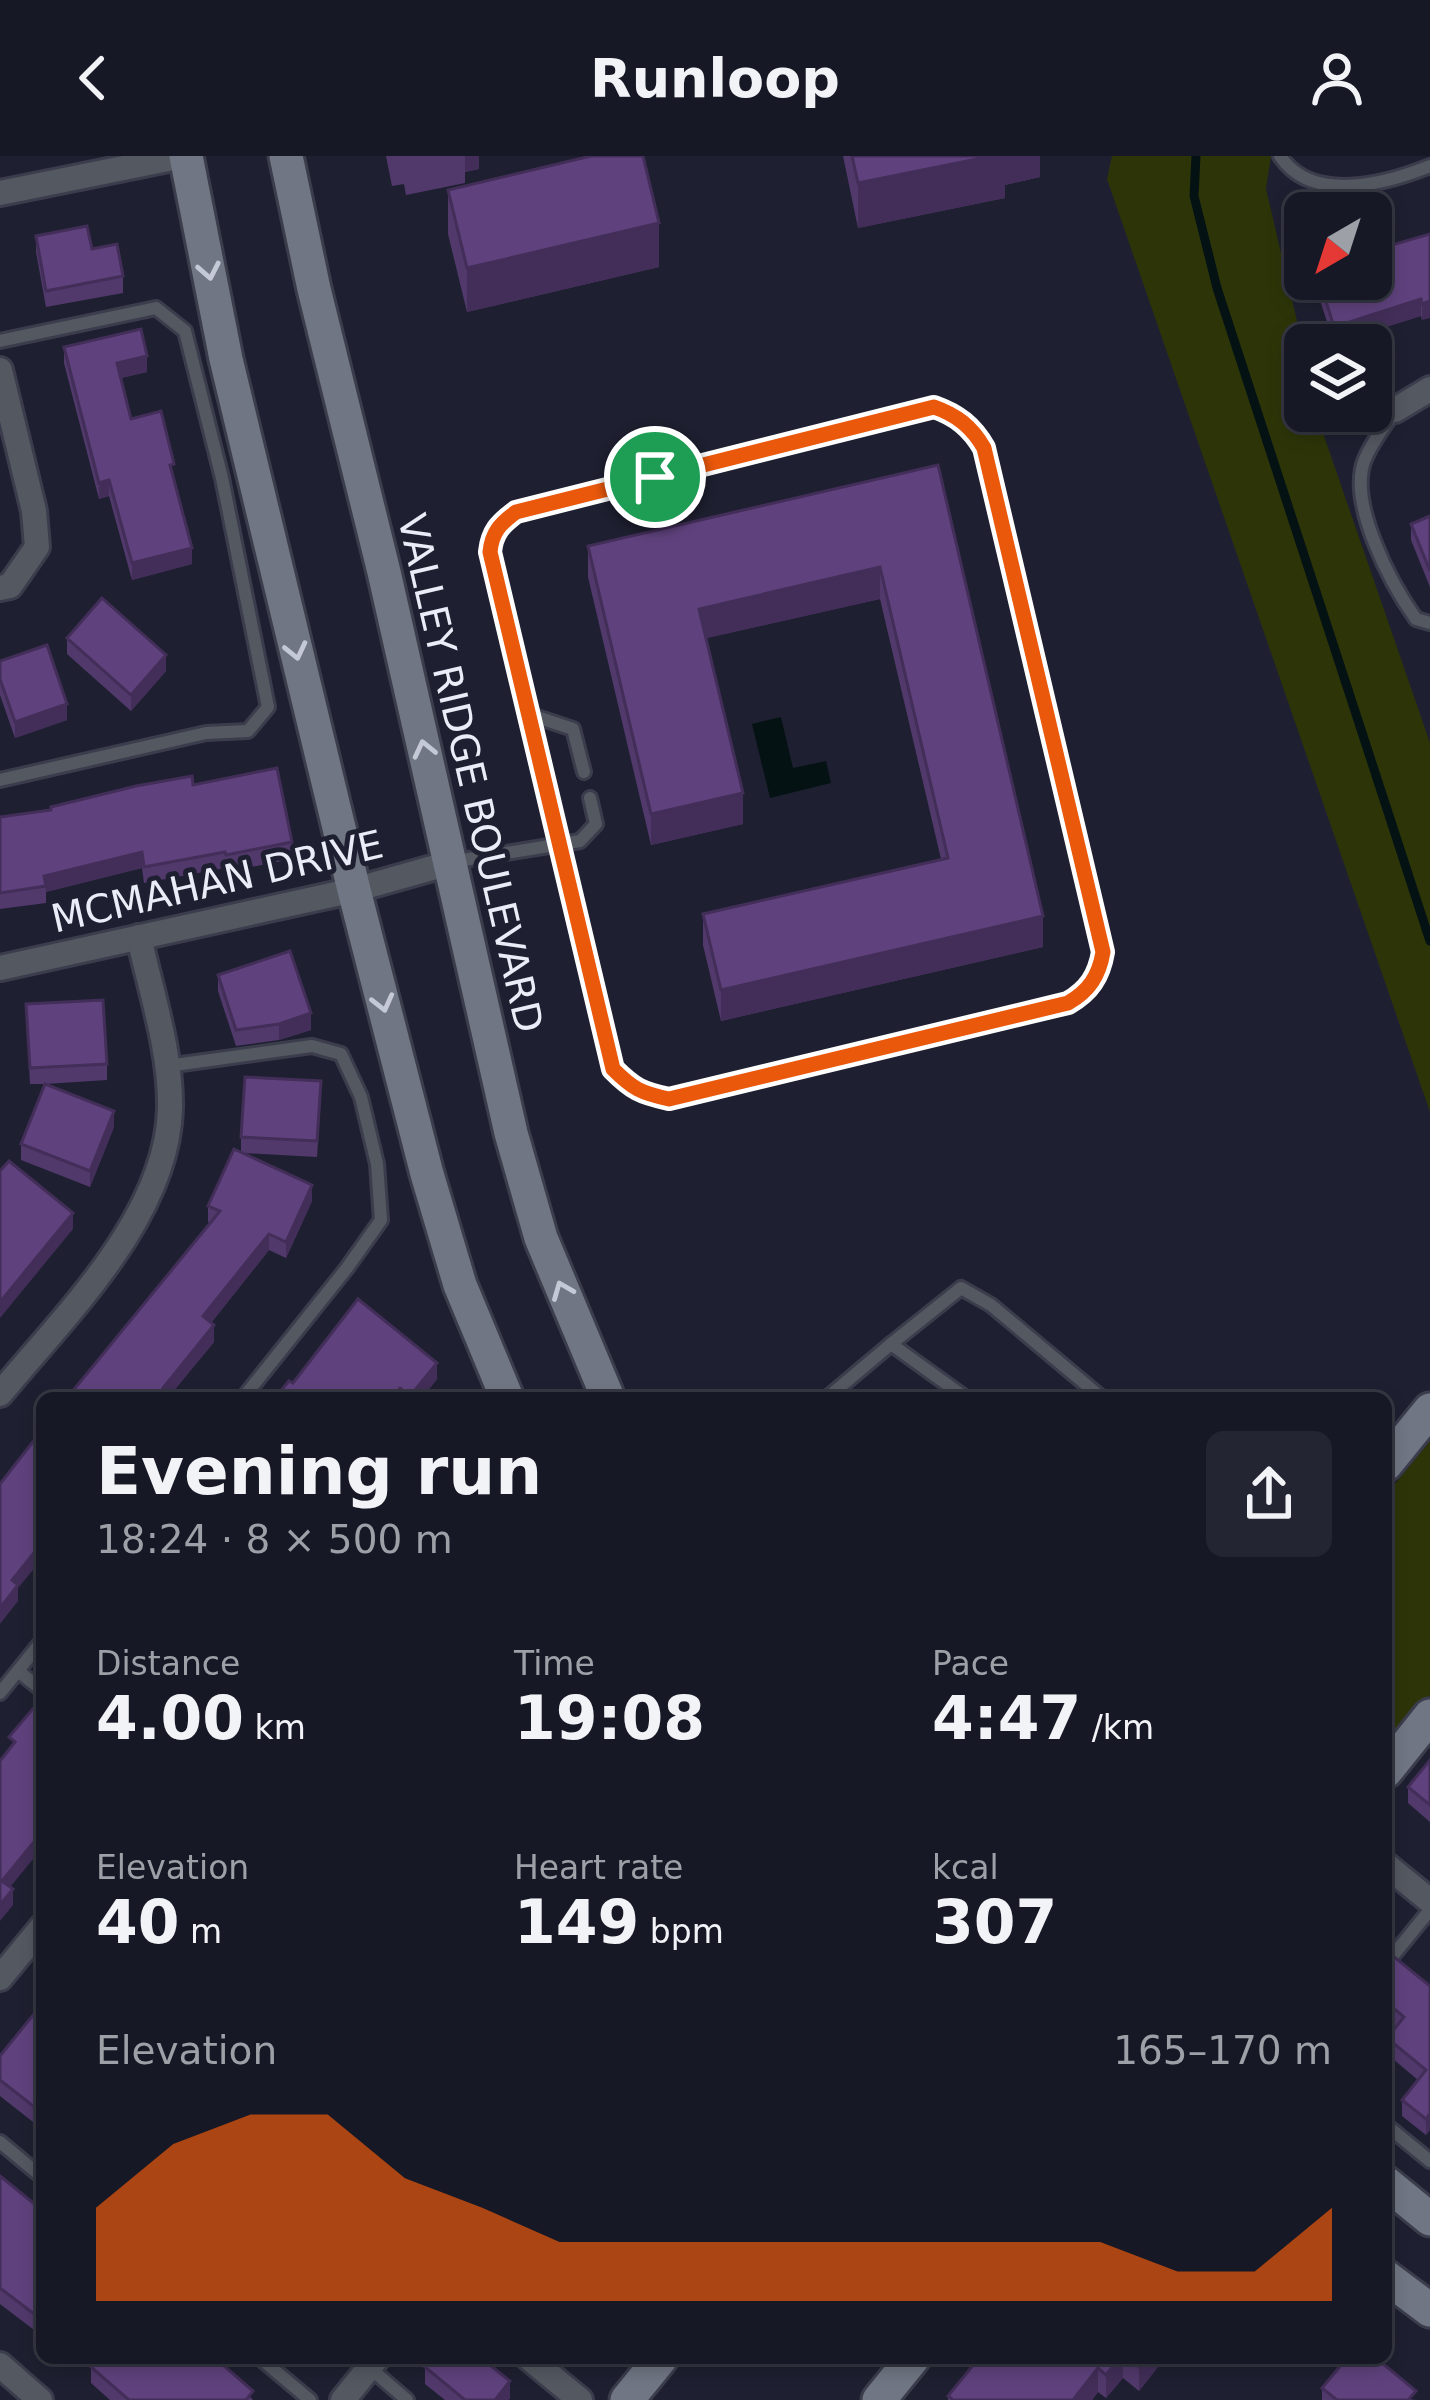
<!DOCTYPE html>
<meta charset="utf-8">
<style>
:root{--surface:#161825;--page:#232532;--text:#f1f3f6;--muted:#9ea0a7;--line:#353742;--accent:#ea580c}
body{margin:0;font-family:"DejaVu Sans",sans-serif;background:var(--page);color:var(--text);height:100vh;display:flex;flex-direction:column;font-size:45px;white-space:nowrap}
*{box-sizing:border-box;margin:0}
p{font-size:39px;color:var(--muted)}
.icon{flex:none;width:66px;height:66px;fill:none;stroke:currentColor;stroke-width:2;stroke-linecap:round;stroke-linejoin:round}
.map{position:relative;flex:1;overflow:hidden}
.side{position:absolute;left:36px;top:1236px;width:1356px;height:972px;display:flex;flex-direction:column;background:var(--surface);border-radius:18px;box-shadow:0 6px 18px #0003,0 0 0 3px var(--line)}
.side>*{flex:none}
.needle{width:78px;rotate:219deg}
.buttons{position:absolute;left:1284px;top:36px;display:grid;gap:24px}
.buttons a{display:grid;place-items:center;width:108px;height:108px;border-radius:18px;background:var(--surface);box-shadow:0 6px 18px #0003,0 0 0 3px var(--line);font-size:60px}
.pin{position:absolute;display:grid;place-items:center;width:102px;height:102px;color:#fff;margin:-51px;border:6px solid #fff;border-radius:50%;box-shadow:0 3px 12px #0007}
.round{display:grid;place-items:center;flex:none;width:126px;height:126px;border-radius:18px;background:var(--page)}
.head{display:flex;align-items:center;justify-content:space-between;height:204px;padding:0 60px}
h1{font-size:66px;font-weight:700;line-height:90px}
.metrics{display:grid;grid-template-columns:repeat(3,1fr);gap:18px;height:204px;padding:12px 60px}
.metrics div{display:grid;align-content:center}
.metrics b{font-size:60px;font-weight:700}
.metrics small{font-size:33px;font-weight:400}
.metrics p{font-size:33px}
.chart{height:336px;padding:24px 60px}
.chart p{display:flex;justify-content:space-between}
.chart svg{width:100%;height:216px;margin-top:12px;fill:var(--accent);opacity:.7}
header{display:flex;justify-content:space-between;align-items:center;height:156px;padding:0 60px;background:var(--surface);font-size:54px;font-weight:700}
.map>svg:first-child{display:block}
.green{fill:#2d3508}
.water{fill:#051214}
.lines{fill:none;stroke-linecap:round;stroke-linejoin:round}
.stream{stroke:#051214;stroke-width:9}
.service-casing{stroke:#3b3d4d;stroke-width:18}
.minor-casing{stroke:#3b3d4d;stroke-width:30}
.secondary-casing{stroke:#3b3d4d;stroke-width:39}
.service{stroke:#545860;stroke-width:12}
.minor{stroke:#545860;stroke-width:24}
.secondary{stroke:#707683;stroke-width:33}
.wall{fill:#52396c}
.shaded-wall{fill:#422e58}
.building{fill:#5f427d;stroke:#422e58;stroke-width:3}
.oneway{stroke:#c5c9d5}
.route-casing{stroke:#fff;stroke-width:24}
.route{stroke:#ea580c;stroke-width:15}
.labels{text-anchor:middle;stroke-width:10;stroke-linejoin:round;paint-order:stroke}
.street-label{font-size:39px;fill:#eaecf8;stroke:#1e2031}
</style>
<header><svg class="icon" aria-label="back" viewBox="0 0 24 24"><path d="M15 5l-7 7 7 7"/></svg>Runloop<svg class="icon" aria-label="person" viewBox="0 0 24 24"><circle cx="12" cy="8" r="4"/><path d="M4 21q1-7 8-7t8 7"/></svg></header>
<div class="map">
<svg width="1430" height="2244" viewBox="0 0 1430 2244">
<rect width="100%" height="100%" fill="#1e2031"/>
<!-- green -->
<g class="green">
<polygon points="1112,0 1271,0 1266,33 1305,199 1305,255 1318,255 1324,280 1430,587 1430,956 1107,23"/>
<polygon points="1430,1285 1430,1539 1386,1593 1386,1339"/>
</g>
<!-- water -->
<polygon class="water" points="781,561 793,612 826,605 831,627 770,642 752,568"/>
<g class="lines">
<!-- stream -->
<polyline class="stream" points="1196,0 1194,40 1217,132 1430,785"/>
<defs>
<g id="service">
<path d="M 1280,0 C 1312,48 1385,28 1430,10"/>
<polyline points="0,185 156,152 185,175 222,322 268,551 248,575 206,577 0,624"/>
<path d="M 934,251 C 957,259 972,271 984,292 L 1103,796 C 1099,820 1089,835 1068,847 L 669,943 C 641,937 633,933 613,913 L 490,396 C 492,376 500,368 516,356 Z"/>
<path d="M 1395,254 C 1385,270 1372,286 1365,303 C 1347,346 1391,428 1416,463 L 1430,467"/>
<polyline points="528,558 573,573 584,616"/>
<polyline points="451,706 580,685 596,668 590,642"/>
<polyline points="167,910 312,890 341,898 361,941 377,1008 381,1064 347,1112 243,1242"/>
<polyline points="891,1188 961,1132 991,1149 1102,1242"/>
<polyline points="827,1242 891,1188 966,1242"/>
<polyline points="18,1515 42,1534"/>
<polyline points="0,1537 42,1485"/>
<polyline points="1386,1808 1430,1754"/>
<polyline points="1386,1969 1430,2005"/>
<polyline points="0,1986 42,2021"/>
<polyline points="260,2202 310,2244"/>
<polyline points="370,2212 407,2244"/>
</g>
<g id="minor">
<polyline points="0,37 183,0"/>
<polyline points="0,214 34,355 37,391 10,430 0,432"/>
<polyline points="1395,254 1430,233"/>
<polyline points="0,812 354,734 450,707"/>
<path d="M 0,1238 C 65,1159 168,1060 170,952 C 171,895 151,836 139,781"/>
<polyline points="1386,1709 1430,1745"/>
<polyline points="0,1822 42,1771"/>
<polyline points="529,2202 580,2244"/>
<polyline points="0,2209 40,2244"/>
<polyline points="343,2244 377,2202"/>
</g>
<g id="secondary">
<polyline points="186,0 226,203 354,734 427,1018 460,1129 507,1242"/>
<polyline points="286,0 314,133 384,416 511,977 541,1082 608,1242"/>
<polyline points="1386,1308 1430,1254"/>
<polyline points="1386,1615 1430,1560"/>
<polyline points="1386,2027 1430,2063"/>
<polyline points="1386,2121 1430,2154"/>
<polyline points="627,2244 661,2202"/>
<polyline points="879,2244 913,2202"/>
</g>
</defs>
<!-- service casing -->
<use href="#service" class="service-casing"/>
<!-- minor casing -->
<use href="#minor" class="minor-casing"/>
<!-- secondary casing -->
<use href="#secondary" class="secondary-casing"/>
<!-- service -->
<use href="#service" class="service"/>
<!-- minor -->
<use href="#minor" class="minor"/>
<!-- secondary -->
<use href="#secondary" class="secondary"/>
</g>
<!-- wall -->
<g class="wall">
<polygon points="386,0 479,0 479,13 465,16 465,27 406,39 404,28 392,30"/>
<polygon points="843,0 1040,0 1040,21 1005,29 1005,42 858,72"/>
<polygon points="448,34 659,111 467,156 448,78"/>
<polygon points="1430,78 1422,164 1421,160 1334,187 1316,132 1316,123 1371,123 1375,94"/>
<polygon points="36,80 92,93 123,120 123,137 46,151 36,96"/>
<polygon points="64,191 147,216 121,222 131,263 174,324 192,408 132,424 109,340 99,343 64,207"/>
<polygon points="938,309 1043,791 721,865 703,789 703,758 941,703 880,443 706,482 743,668 651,689 588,421 588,390"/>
<polygon points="1430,360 1430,431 1411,384 1411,368"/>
<polygon points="67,482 166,515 131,555 67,498"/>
<polygon points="0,505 67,564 15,582 0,539"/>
<polygon points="193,629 292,686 292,703 226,716 225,712 144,727 142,712 46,736 46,747 0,753 0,661"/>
<polygon points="218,819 311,874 279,884 236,890 218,835"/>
<polygon points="26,848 107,908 107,924 45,928 114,971 90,1031 21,1004 21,988 45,928 30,928"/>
<polygon points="321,942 317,1001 244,997 312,1045 286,1102 269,1094 211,1167 214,1186 171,1238 172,1242 67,1242 210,1067 208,1066 208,1050 241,996 241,981"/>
<polygon points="437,1223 422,1242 275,1242 293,1227"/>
<polygon points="1430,1604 1430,1666 1408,1647 1408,1631"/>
<polygon points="1386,1800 1430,1830 1430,1974 1426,1979 1402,1960 1402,1944 1418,1924 1387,1898 1387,1882 1396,1871 1386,1862"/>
<polygon points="42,1848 42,1973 0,1940 0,1900"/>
<polygon points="0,2020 42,2054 42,2180 0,2148"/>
<polygon points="84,2202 215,2202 253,2244 110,2244 91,2227 91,2211 92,2209"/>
<polygon points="979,2202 1165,2202 1139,2235 1123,2222 1106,2242 1098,2236 1092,2244 948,2244 948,2240"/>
<polygon points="425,2211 510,2242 508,2244 445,2244 425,2228"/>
<polygon points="1322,2232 1416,2244 1322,2244"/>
</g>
<!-- shaded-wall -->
<g class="shaded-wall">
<polygon points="465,0 479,0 479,13 465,16"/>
<polygon points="992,0 1040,0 1040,21 1005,29 1005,42 858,72 858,27"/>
<polygon points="659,67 659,111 467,156 467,112"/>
<polygon points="1421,143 1421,160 1334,187 1334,171"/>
<polygon points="1430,145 1430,162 1422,164 1422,148"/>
<polygon points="147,200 147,216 117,223 117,207"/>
<polygon points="109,324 109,340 99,343 99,327"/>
<polygon points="192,392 192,408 132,424 132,407"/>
<polygon points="880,411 880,443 699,484 699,453"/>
<polygon points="166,499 166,515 131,555 131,539"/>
<polygon points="67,548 67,564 15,582 15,566"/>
<polygon points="743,637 743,668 651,689 651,658"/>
<polygon points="142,696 142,712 46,736 44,720"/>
<polygon points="1043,760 1043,791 721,865 721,834"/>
<polygon points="311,857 311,874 279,884 279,868"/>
<polygon points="114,955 114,971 90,1031 90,1015"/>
<polygon points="312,1029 312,1045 286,1102 286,1086"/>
<polygon points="73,1057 73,1073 0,1162 0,1146"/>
<polygon points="269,1078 269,1094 203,1177 203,1160"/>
<polygon points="214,1169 214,1186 168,1242 163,1232"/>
<polygon points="437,1207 437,1223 422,1242 410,1242"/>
<polygon points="42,1387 42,1403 18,1432 18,1445 0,1468 0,1452 12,1424"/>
<polygon points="42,1676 42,1692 2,1741 2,1725"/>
<polygon points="13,1733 13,1749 0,1765 0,1749"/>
<polygon points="1430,1957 1430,1974 1426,1979 1426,1963"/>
<polygon points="1120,2202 1123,2202 1123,2222 1106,2242 1106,2219"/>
<polygon points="1146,2202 1165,2202 1139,2235 1139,2211"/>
<polygon points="1098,2212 1098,2236 1092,2244 1073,2244"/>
<polygon points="510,2225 510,2242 508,2244 495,2244"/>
</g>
<!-- building -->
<g class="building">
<polygon points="591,0 643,0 659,67 467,112 448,34"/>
<polygon points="852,0 992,0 858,27"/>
<polygon points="87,70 92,93 117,88 123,120 46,135 36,80"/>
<polygon points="1430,78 1430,145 1422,148 1421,143 1334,171 1319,123 1371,123 1371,86 1375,94"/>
<polygon points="141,173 147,200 117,207 131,263 161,255 174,308 170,309 192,392 132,407 109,324 99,327 64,191"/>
<polygon points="938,309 1043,760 721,834 703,758 948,702 880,411 699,453 743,637 651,658 588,390"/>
<polygon points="1430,360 1430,415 1411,368"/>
<polygon points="102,442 166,499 131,539 67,482"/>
<polygon points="47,489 67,548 15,566 0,523 0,505"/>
<polygon points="277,612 292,686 226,699 225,696 144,711 142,696 44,720 46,730 0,737 0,661 51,654 51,651 136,630 192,620 193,629"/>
<polygon points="290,795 311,857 279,868 236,874 218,819"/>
<polygon points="103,844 107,908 30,912 26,848"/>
<polygon points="245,921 321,925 317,985 241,981"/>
<polygon points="45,928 114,955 90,1015 21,988"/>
<polygon points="234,993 312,1029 286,1086 269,1078 203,1160 214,1169 163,1232 172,1239 169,1242 67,1242 220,1055 208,1050"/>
<polygon points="9,1005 73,1057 0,1146 0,1015"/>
<polygon points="358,1143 437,1207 410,1240 400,1232 392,1242 275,1242 289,1225 293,1227"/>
<polygon points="42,1274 42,1387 12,1424 18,1429 0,1452 0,1328"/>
<polygon points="36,1549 42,1554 42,1676 2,1725 13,1733 0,1749 0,1605 15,1586 9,1581"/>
<polygon points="1430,1604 1430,1649 1408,1631"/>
<polygon points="1386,1800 1393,1800 1430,1830 1430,1957 1426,1963 1402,1944 1426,1914 1387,1882 1404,1861 1386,1846"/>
<polygon points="42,1848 42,1957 0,1924 0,1900"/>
<polygon points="0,2020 42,2054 42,2164 0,2132"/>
<polygon points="98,2202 215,2202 253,2235 246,2244 129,2244 91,2211"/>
<polygon points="432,2202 481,2202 510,2225 495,2244 465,2244 425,2211"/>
<polygon points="979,2202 1120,2202 1106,2219 1098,2212 1073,2244 953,2244 948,2240"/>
<polygon points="1128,2202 1146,2202 1139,2211"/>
<polygon points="1347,2202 1376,2202 1416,2235 1408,2244 1337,2244 1322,2232"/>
</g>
<!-- one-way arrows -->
<defs><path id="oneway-chevron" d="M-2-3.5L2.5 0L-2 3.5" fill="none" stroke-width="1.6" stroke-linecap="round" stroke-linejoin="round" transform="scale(3)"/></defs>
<g class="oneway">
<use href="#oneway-chevron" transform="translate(209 115) rotate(79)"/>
<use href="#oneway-chevron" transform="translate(296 495) rotate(77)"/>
<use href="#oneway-chevron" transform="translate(424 593) rotate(-103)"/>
<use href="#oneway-chevron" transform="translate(383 847) rotate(76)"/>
<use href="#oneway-chevron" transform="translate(562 1134) rotate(-112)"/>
</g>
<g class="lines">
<defs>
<path id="route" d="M 934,251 C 957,259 972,271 984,292 L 1103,796 C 1099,820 1089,835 1068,847 L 669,943 C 641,937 633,933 613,913 L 490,396 C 492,376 500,368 516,356 Z"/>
</defs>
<!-- route casing -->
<use href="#route" class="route-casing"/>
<!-- route -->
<use href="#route" class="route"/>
</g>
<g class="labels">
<!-- street labels -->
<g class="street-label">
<text transform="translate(471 617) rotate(77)" y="14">VALLEY RIDGE BOULEVARD</text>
<text transform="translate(217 725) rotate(-13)" y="14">MCMAHAN DRIVE</text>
</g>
</g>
</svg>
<div class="buttons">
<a><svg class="needle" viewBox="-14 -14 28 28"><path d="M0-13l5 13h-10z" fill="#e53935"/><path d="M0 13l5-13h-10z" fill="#9ea0a7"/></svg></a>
<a><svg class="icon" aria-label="layers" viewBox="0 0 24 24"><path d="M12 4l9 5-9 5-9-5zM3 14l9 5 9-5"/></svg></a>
</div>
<div class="pin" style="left:655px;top:321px;background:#1e9e55"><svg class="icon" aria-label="arrive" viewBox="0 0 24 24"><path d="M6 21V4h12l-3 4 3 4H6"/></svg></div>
<section class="side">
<div class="head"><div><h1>Evening run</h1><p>18:24 · 8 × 500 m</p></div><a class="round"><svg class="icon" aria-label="share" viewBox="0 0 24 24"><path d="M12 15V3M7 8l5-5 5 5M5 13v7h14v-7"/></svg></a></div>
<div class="metrics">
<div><p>Distance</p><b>4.00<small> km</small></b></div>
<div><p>Time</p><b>19:08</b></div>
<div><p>Pace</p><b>4:47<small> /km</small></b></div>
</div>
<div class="metrics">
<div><p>Elevation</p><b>40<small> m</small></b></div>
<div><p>Heart rate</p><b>149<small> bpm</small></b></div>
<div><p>kcal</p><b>307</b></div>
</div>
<div class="chart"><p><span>Elevation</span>165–170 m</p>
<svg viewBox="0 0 160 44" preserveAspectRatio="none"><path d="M0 44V25L10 12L20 6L30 6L40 19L50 25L60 32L70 32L80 32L90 32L100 32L110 32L120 32L130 32L140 38L150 38L160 25V44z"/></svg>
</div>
</section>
</div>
